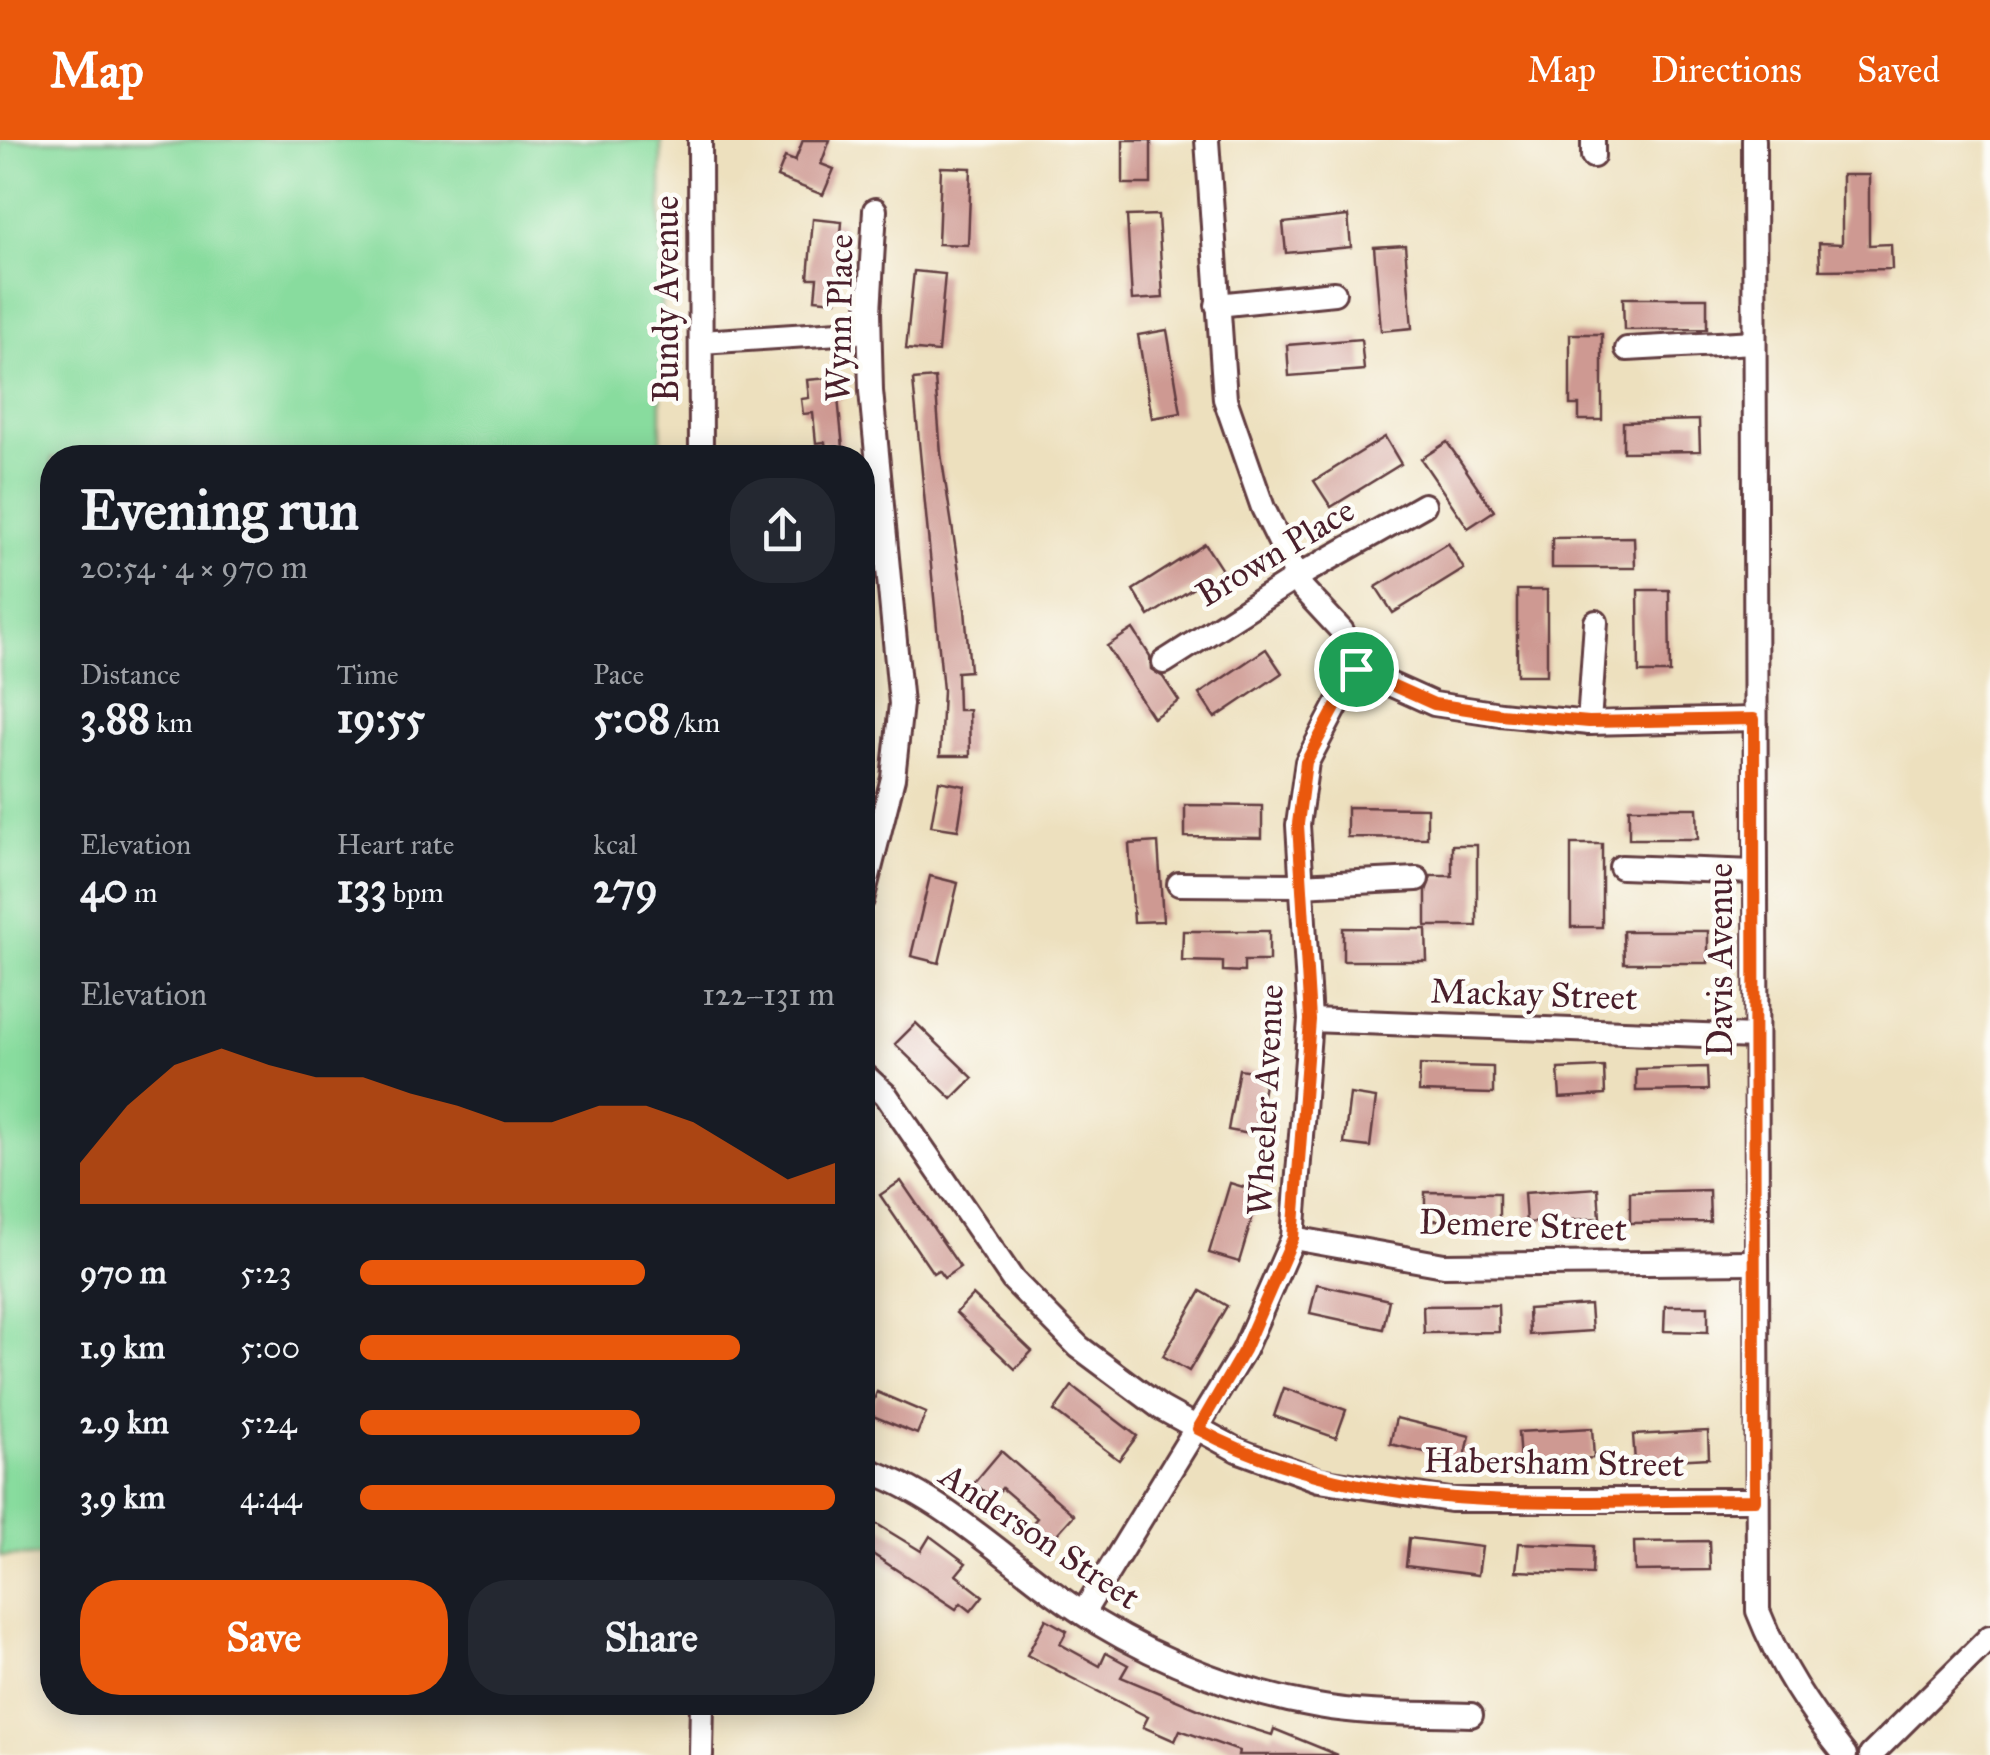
<!DOCTYPE html>
<meta charset="utf-8">
<style>
:root{--surface:#171b24;--page:#242831;--text:#f1f3f6;--muted:#9ea1a6;--accent:#ea580c}
body{margin:0;font-family:"IM FELL Great Primer",serif;background:var(--page);color:var(--text);height:100vh;display:flex;flex-direction:column;font-size:38px;white-space:nowrap}
*{box-sizing:border-box;margin:0}
p{font-size:32px;color:var(--muted)}
.icon{flex:none;width:55px;height:55px;fill:none;stroke:currentColor;stroke-width:2;stroke-linecap:round;stroke-linejoin:round}
.map{position:relative;flex:1;overflow:hidden}
.side{position:absolute;left:40px;top:305px;width:835px;height:1270px;display:flex;flex-direction:column;background:var(--surface);border-radius:40px;box-shadow:0 5px 25px #0003}
.side>*{flex:none}
.pin{position:absolute;display:grid;place-items:center;width:85px;height:85px;color:#fff;margin:-42px;border:5px solid #fff;border-radius:50%;box-shadow:0 2px 10px #0007}
.round{display:grid;place-items:center;flex:none;width:105px;height:105px;border-radius:40px;background:var(--page)}
.headline{display:flex;align-items:center;justify-content:space-between;height:170px;padding:0 40px}
h1{font-size:55px;font-weight:800;line-height:75px}
.metrics{display:grid;grid-template-columns:repeat(3,1fr);gap:15px;height:170px;padding:10px 40px}
.metrics div{display:grid;align-content:center}
.metrics b{font-size:42px;font-weight:800}
.metrics small{font-size:28px;font-weight:400}
.metrics p{font-size:28px}
.chart{height:280px;padding:20px 40px}
.chart p{display:flex;justify-content:space-between}
.chart svg{width:100%;height:180px;margin-top:10px;fill:var(--accent);opacity:.7}
.action{display:flex;gap:20px;margin-top:auto;padding:20px 40px}
.action a{flex:1;height:115px;border-radius:40px;background:var(--accent);color:#fff;font-size:40px;font-weight:800;line-height:115px;text-align:center}
.action a+a{background:var(--page);color:var(--text)}
ul{padding:0 40px;list-style:none;font-size:32px}
li{display:grid;grid-template-columns:160px 120px 1fr;align-items:center;height:75px}
li i{height:25px;border-radius:12px;background:var(--accent)}
header{display:flex;align-items:center;gap:60px;box-sizing:border-box;height:140px;padding:0 50px;background:var(--accent);color:#fff}
header strong{font-size:48px}
nav{display:flex;gap:55px;margin-inline-start:auto;font-size:35px}
.map>svg:first-child{display:block}
.green{fill:#88dc9e;stroke:#697e64;stroke-width:2.5}
.building{fill:#ce9992}
.lines{fill:none;stroke-linecap:round;stroke-linejoin:round}
.minor-casing{stroke:#623c41;stroke-width:28}
.minor{stroke:#fff;stroke-width:22}
.route-casing{stroke:#fff;stroke-width:20}
.route{stroke:#ea580c;stroke-width:12}
.labels{text-anchor:middle;stroke-width:9;stroke-linejoin:round;paint-order:stroke}
.street-label{font-size:35px;fill:#4a1f2b;stroke:#fdfcf7}
</style>
<header>
<strong>Map</strong>
<nav><a>Map</a><a>Directions</a><a>Saved</a></nav>
</header>
<div class="map">
<svg width="1990" height="1615" viewBox="0 0 1990 1615">
<rect width="100%" height="100%" fill="#fdfcf7"/>
<filter id="ink" filterUnits="userSpaceOnUse"><feTurbulence type="fractalNoise" baseFrequency=".01" numOctaves="2"/><feDisplacementMap in="SourceGraphic" scale="20" xChannelSelector="R" yChannelSelector="G"/><feConvolveMatrix kernelMatrix="1 2 1 2 8 2 1 2 1" color-interpolation-filters="sRGB"/></filter>
<filter id="wash" filterUnits="userSpaceOnUse"><feTurbulence type="fractalNoise" baseFrequency=".0048" numOctaves="4" result="noise"/><feDisplacementMap in="SourceGraphic" scale="40" xChannelSelector="R" yChannelSelector="G"/><feGaussianBlur stdDeviation="2.25" result="paint"/><feColorMatrix in="noise" values="0 0 0 0 0 0 0 0 0 0 0 0 0 0 0 0 0 1.4 0 .05"/><feComposite in="paint" operator="in"/></filter>
<g filter="url(#wash)">
<rect width="100%" height="100%" fill="#ede0be"/>
<!-- green -->
<polygon class="green" points="0,0 661,0 661,317 52,318 52,1416 0,1416"/>
<g id="blocks">
<!-- building -->
<g class="building">
<polygon points="803,0 830,0 821,24 834,29 823,55 777,37 785,17 795,21"/>
<rect x="1123" y="0" width="28" height="44"/>
<polygon points="941,27 971,28 968,105 938,104"/>
<polygon points="1842,35 1869,35 1869,105 1891,104 1892,129 1820,130 1819,103 1842,104"/>
<polygon points="1158,75 1163,158 1132,160 1127,76"/>
<polygon points="1348,76 1351,107 1286,113 1283,83"/>
<polygon points="813,79 842,82 836,161 815,159 817,138 808,138"/>
<polygon points="1405,105 1412,188 1381,191 1374,107"/>
<polygon points="914,131 945,134 938,212 906,209"/>
<polygon points="1623,158 1707,158 1707,189 1624,190"/>
<polygon points="1167,190 1181,273 1152,278 1138,195"/>
<polygon points="1570,194 1602,194 1602,280 1579,280 1579,265 1570,265"/>
<polygon points="1361,199 1364,230 1289,236 1287,205"/>
<polygon points="842,237 844,258 838,258 844,318 827,318 825,302 816,303 813,273 803,274 801,259 809,258 807,240"/>
<polygon points="935,238 941,314 965,470 970,531 957,532 958,570 969,570 970,616 940,616 943,550 913,240"/>
<polygon points="1699,280 1700,311 1623,312 1623,282"/>
<polygon points="1385,297 1401,324 1331,367 1314,341"/>
<polygon points="1447,302 1494,371 1468,388 1421,319"/>
<polygon points="1634,397 1635,428 1552,428 1552,398"/>
<polygon points="1448,403 1464,429 1393,473 1376,447"/>
<polygon points="1205,404 1222,430 1149,476 1133,450"/>
<rect x="1517" y="450" width="30" height="85"/>
<polygon points="1638,450 1669,450 1670,533 1639,533"/>
<polygon points="1133,489 1150,516 1151,529 1163,537 1179,561 1153,578 1107,506"/>
<polygon points="1266,509 1282,533 1215,578 1199,554"/>
<polygon points="939,641 965,646 958,690 931,686"/>
<polygon points="1185,665 1262,666 1262,698 1185,697"/>
<polygon points="1347,667 1427,668 1427,698 1347,697"/>
<polygon points="1629,668 1697,668 1698,699 1629,699"/>
<polygon points="1158,702 1163,781 1134,782 1129,704"/>
<rect x="1571" y="704" width="31" height="83"/>
<polygon points="1452,705 1477,705 1477,786 1426,786 1426,751 1431,736 1452,736"/>
<polygon points="930,736 958,743 939,823 911,816"/>
<polygon points="1343,788 1426,789 1427,821 1343,821"/>
<polygon points="1183,791 1269,791 1269,821 1244,821 1244,832 1223,831 1223,822 1182,821"/>
<polygon points="1623,791 1708,791 1708,823 1624,823"/>
<polygon points="916,883 973,938 952,959 895,904"/>
<polygon points="1420,925 1493,927 1493,954 1419,952"/>
<polygon points="1604,927 1605,955 1560,958 1558,929"/>
<polygon points="1707,927 1708,950 1636,951 1636,929"/>
<polygon points="1239,929 1266,933 1255,995 1228,990"/>
<polygon points="1350,954 1376,958 1370,1007 1344,1004"/>
<polygon points="901,1041 960,1127 944,1138 938,1130 933,1133 880,1055"/>
<polygon points="1230,1043 1260,1052 1239,1122 1209,1113"/>
<polygon points="1598,1048 1600,1078 1526,1083 1524,1053"/>
<polygon points="1709,1050 1710,1082 1630,1083 1630,1052"/>
<polygon points="1425,1052 1499,1053 1499,1081 1425,1080"/>
<polygon points="1317,1144 1389,1160 1383,1189 1310,1173"/>
<polygon points="1201,1151 1227,1166 1189,1231 1163,1216"/>
<polygon points="973,1155 1032,1211 1015,1229 956,1173"/>
<polygon points="1498,1165 1499,1192 1424,1193 1423,1166"/>
<polygon points="1590,1165 1592,1191 1529,1195 1528,1169"/>
<polygon points="1665,1166 1708,1166 1708,1192 1664,1191"/>
<polygon points="1072,1246 1137,1296 1119,1320 1054,1271"/>
<polygon points="1284,1248 1346,1270 1336,1298 1274,1276"/>
<polygon points="877,1252 926,1273 917,1294 868,1274"/>
<polygon points="1396,1278 1470,1296 1464,1321 1390,1304"/>
<polygon points="1592,1288 1594,1318 1520,1322 1518,1292"/>
<polygon points="1708,1291 1709,1318 1635,1322 1633,1295"/>
<polygon points="1001,1311 1074,1375 1047,1405 1028,1388 1037,1378 1002,1348 993,1359 974,1343"/>
<polygon points="862,1375 921,1411 930,1396 966,1423 956,1435 983,1456 971,1471 961,1463 956,1469 862,1407"/>
<polygon points="1409,1398 1482,1407 1478,1435 1406,1426"/>
<polygon points="1709,1401 1710,1430 1635,1431 1634,1402"/>
<polygon points="1519,1403 1593,1406 1592,1434 1516,1431"/>
<polygon points="1046,1479 1067,1491 1060,1504 1100,1526 1106,1513 1128,1525 1121,1537 1224,1580 1272,1595 1274,1589 1338,1615 1238,1615 1239,1611 1180,1590 1175,1601 1143,1587 1148,1577 1027,1515"/>
</g>
</g>
</g>
<g filter="url(#ink)">
<use href="#blocks" fill-opacity="0" stroke="#623c41" stroke-width="2.5"/>
<g class="lines">
<defs>
<g id="minor">
<polyline points="700,0 701,318"/>
<polyline points="1207,0 1225,259 1263,368 1303,449 1342,491 1356,529 1434,564 1500,574 1589,583 1755,579"/>
<polyline points="1593,0 1593,16"/>
<path d="M 1754,0 L 1758,1471 C 1779,1525 1809,1570 1845,1615"/>
<polyline points="1217,165 1334,153"/>
<polyline points="701,202 869,191"/>
<polyline points="1627,209 1754,202"/>
<polyline points="1164,522 1297,437 1424,365"/>
<polyline points="1589,583 1596,482"/>
<polyline points="1621,727 1755,732"/>
<polyline points="1179,744 1300,745 1417,739"/>
<polyline points="862,760 893,638 901,564 871,251 869,172 875,70"/>
<polyline points="1310,880 1755,897"/>
<polyline points="862,933 886,955 1013,1140 1079,1207 1161,1268 1237,1310 1319,1340 1450,1360 1755,1360"/>
<polyline points="1293,1098 1444,1125 1754,1122"/>
<path d="M 862,1328 C 952,1358 1018,1435 1098,1483 C 1164,1523 1242,1553 1318,1566 C 1367,1575 1421,1573 1471,1575"/>
<polyline points="1083,1473 1244,1210 1293,1098 1310,880 1298,685 1307,622 1356,529"/>
<polyline points="701,1615 702,1562"/>
<polyline points="1871,1615 1990,1497"/>
</g>
</defs>
<!-- minor casing -->
<use href="#minor" class="minor-casing"/>
<!-- minor -->
<use href="#minor" class="minor"/>
</g>
</g>
<g class="lines" filter="url(#ink)">
<defs>
<path id="route" d="M 1356,529 L 1434,564 L 1500,574 L 1589,582 L 1754,579 L 1755,1360 C 1567,1360 1369,1381 1198,1289 L 1244,1210 L 1293,1098 L 1310,880 L 1298,684 L 1306,622 Z"/>
</defs>
<!-- route casing -->
<use href="#route" class="route-casing"/>
<!-- route -->
<use href="#route" class="route"/>
</g>
<g class="labels">
<!-- street labels -->
<g class="street-label">
<text transform="translate(666 159) rotate(-90)" y="12">Bundy Avenue</text>
<text transform="translate(839 178) rotate(-89)" y="12">Wynn Place</text>
<text transform="translate(1275 412) rotate(-31)" y="12">Brown Place</text>
<text transform="translate(1720 820) rotate(-90)" y="12">Davis Avenue</text>
<text transform="translate(1534 854) rotate(2)" y="12">Mackay Street</text>
<text transform="translate(1265 960) rotate(-87)" y="12">Wheeler Avenue</text>
<text transform="translate(1523 1085) rotate(2)" y="12">Demere Street</text>
<text transform="translate(1554 1322) rotate(1)" y="12">Habersham Street</text>
<text transform="translate(1040 1396) rotate(34)" y="12">Anderson Street</text>
</g>
</g>
</svg>
<div class="pin" style="left:1356px;top:529px;background:#1e9e55"><svg class="icon" aria-label="arrive" viewBox="0 0 24 24"><path d="M6 21V4h12l-3 4 3 4H6"/></svg></div>
<section class="side">
<div class="headline"><div><h1>Evening run</h1><p>20:54 · 4 × 970 m</p></div><a class="round"><svg class="icon" aria-label="share" viewBox="0 0 24 24"><path d="M12 15V3M7 8l5-5 5 5M5 13v7h14v-7"/></svg></a></div>
<div class="metrics">
<div><p>Distance</p><b>3.88<small> km</small></b></div>
<div><p>Time</p><b>19:55</b></div>
<div><p>Pace</p><b>5:08<small> /km</small></b></div>
</div>
<div class="metrics">
<div><p>Elevation</p><b>40<small> m</small></b></div>
<div><p>Heart rate</p><b>133<small> bpm</small></b></div>
<div><p>kcal</p><b>279</b></div>
</div>
<div class="chart"><p><span>Elevation</span>122–131 m</p>
<svg viewBox="0 0 160 44" preserveAspectRatio="none"><path d="M0 44V34L10 20L20 10L30 6L40 10L50 13L60 13L70 17L80 20L90 24L100 24L110 20L120 20L130 24L140 31L150 38L160 34V44z"/></svg>
</div>
<ul>
<li><b>970 m</b>5:23<i style="width:60%"></i></li>
<li><b>1.9 km</b>5:00<i style="width:80%"></i></li>
<li><b>2.9 km</b>5:24<i style="width:59%"></i></li>
<li><b>3.9 km</b>4:44<i style="width:100%"></i></li>
</ul>
<div class="action"><a>Save</a><a>Share</a></div>
</section>
</div>
